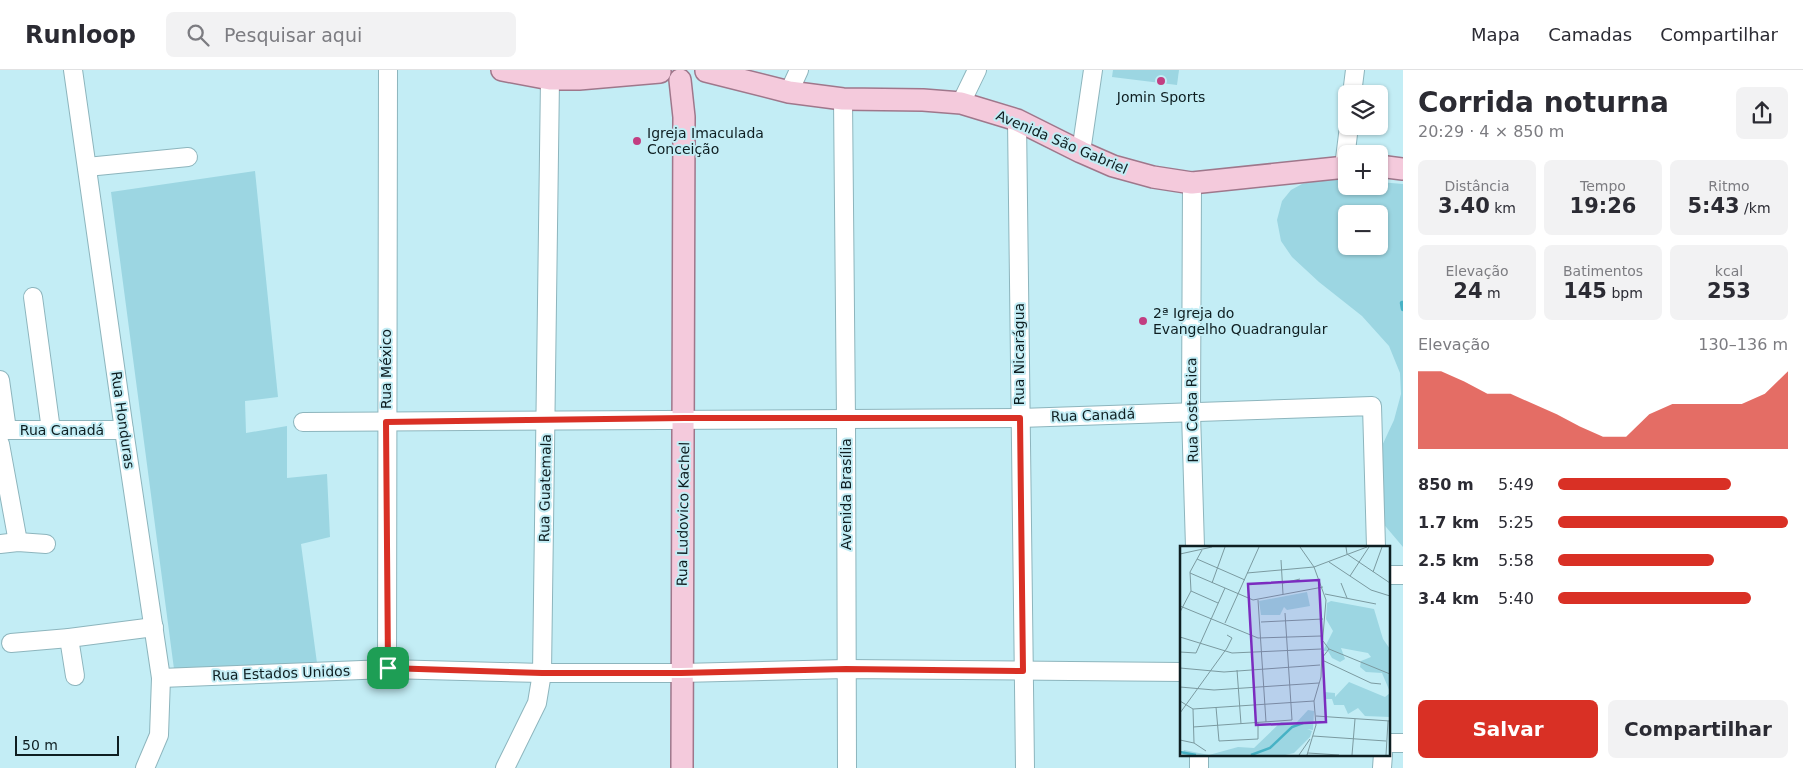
<!DOCTYPE html>
<html lang="pt">
<meta charset="utf-8">
<style>
:root{--surface:#fff;--page:#f2f2f3;--text:#2b2b33;--muted:#7c7c81;--line:#e1e1e2;--accent:#d93025}
body{margin:0;font-family:"DejaVu Sans",sans-serif;background:var(--page);color:var(--text);height:100vh;display:flex;flex-direction:column;font-size:19px;white-space:nowrap}
*{box-sizing:border-box;margin:0}
p{font-size:16px;color:var(--muted)}
.icon{flex:none;width:28px;height:28px;fill:none;stroke:currentColor;stroke-width:2;stroke-linecap:round;stroke-linejoin:round}
.map{position:relative;flex:1;overflow:hidden}
.drawer{display:flex;flex-direction:column;background:var(--surface);width:400px}
.drawer>*{flex:none}
.tools{position:absolute;left:1338px;top:15px;display:grid;gap:10px}
.tools a{display:grid;place-items:center;width:50px;height:50px;border-radius:8px;background:var(--surface);box-shadow:0 1px 4px #0004;font-size:25px}
.scale{position:absolute;left:15px;bottom:12px;width:104px;box-sizing:border-box;padding-left:5px;border:2px solid #0e1e21;border-top:0;font-size:14px;line-height:18px;white-space:nowrap;color:#0e1e21;-webkit-text-stroke:4px #c3edf5;paint-order:stroke}
.pin{position:absolute;display:grid;place-items:center;width:42px;height:42px;color:#fff;margin:-21px;border-radius:10px;box-shadow:0 2px 8px #0006}
.round{display:grid;place-items:center;flex:none;width:52px;height:52px;border-radius:8px;background:var(--page)}
.summary{display:flex;align-items:center;justify-content:space-between;height:85px;padding:0 15px}
h1{font-size:28px;font-weight:700;line-height:38px}
.figures{display:grid;grid-template-columns:repeat(3,1fr);gap:8px;height:85px;padding:5px 15px}
.figures div{display:grid;align-content:center;border-radius:8px;background:var(--page);text-align:center}
.figures b{font-size:21px;font-weight:700}
.figures small{font-size:14px;font-weight:400}
.figures p{font-size:14px}
.chart{height:140px;padding:10px 15px}
.chart p{display:flex;justify-content:space-between}
.chart svg{width:100%;height:90px;margin-top:5px;fill:var(--accent);opacity:.7}
.primary-button{display:flex;gap:10px;margin-top:auto;padding:10px 15px}
.primary-button a{flex:1;height:58px;border-radius:8px;background:var(--accent);color:#fff;font-size:20px;font-weight:700;line-height:58px;text-align:center}
.primary-button a+a{background:var(--page);color:var(--text)}
ul{padding:0 15px;list-style:none;font-size:16px}
li{display:grid;grid-template-columns:80px 60px 1fr;align-items:center;height:38px}
li i{height:12px;border-radius:6px;background:var(--accent)}
header{display:flex;align-items:center;gap:30px;box-sizing:border-box;height:70px;padding:0 25px;background:var(--surface);border-bottom:1px solid var(--line)}
header strong{font-size:24px}
nav{display:flex;gap:28px;margin-inline-start:auto;font-size:18px}
.search{width:350px;height:45px;background:var(--page);display:flex;align-items:center;gap:12px;box-sizing:border-box;padding:0 18px;border-radius:8px;color:var(--muted);font-size:19px}
main{display:flex;flex:1;min-height:0}
.map>svg:first-child{display:block}
.green{fill:#9cd6e2;fill-rule:evenodd}
.lines{fill:none;stroke-linecap:round;stroke-linejoin:round}
.stream{stroke:#47b2c5;stroke-width:4.5}
.minor-casing{stroke:#8db5bd;stroke-width:20}
.major-casing{stroke:#9f778b;stroke-width:24}
.minor{stroke:#fff;stroke-width:18}
.major{stroke:#f4cadc;stroke-width:21}
.route-casing{stroke:#fff;stroke-width:10}
.route{stroke:#d93025;stroke-width:6}
.poi-dot{fill:#c23e81;stroke:#c3edf5;stroke-width:2}
.labels{text-anchor:middle;stroke-width:4;stroke-linejoin:round;paint-order:stroke}
.poi-label{font-size:14px;fill:#0e1e21;stroke:#c3edf5;text-anchor:start}
.street-label{font-size:14px;fill:#0e1e21;stroke:#c3edf5}
.inset-river{fill:none;stroke:#47b2c5;stroke-width:2.5}
.inset-road{fill:none;stroke:#7b9aa0;stroke-width:1}
.view{fill:#7b2cbf;fill-opacity:0.15;stroke:#7b2cbf;stroke-width:2.5}
.inset-edge{fill:none;stroke:#0e1e21;stroke-width:2.5}
</style>
<header>
<strong>Runloop</strong>
<div class="search"><svg class="icon" aria-label="search" viewBox="0 0 24 24"><circle cx="10" cy="10" r="6"/><path d="M15 15l6 6"/></svg>Pesquisar aqui</div>
<nav><a>Mapa</a><a>Camadas</a><a>Compartilhar</a></nav>
</header>
<main>
<div class="map">
<svg width="1403" height="698" viewBox="0 0 1403 698">
<rect width="100%" height="100%" fill="#c3edf5"/>
<!-- green -->
<g class="green">
<polygon points="1113,0 1179,0 1177,15 1112,7"/>
<polygon points="255,101 278,327 245,331 246,363 287,356 287,408 327,404 330,467 301,474 317,593 174,599 111,122"/>
<path d="M 1323,109 L 1346,110 L 1346,116 L 1379,116 L 1379,112 L 1403,114 L 1403,477 L 1381,451 L 1374,393 L 1394,350 L 1401,324 L 1400,303 L 1389,276 L 1362,246 L 1319,212 L 1292,187 L 1281,171 L 1277,150 L 1282,131 L 1291,120 L 1302,114 ZM 1346,144 L 1379,144 L 1379,176 L 1346,176 Z"/>
</g>
<g class="lines">
<!-- stream -->
<polyline class="stream" points="1402,233 1403,239"/>
<defs>
<g id="minor">
<polyline points="73,0 124,360 161,608 159,665 145,698"/>
<polyline points="789,22 799,0"/>
<polyline points="1352,24 1355,0"/>
<polyline points="843,29 846,349 847,698"/>
<polyline points="961,33 977,0"/>
<polyline points="1017,50 1025,698"/>
<polyline points="1081,82 1093,0"/>
<polyline points="87,97 188,87"/>
<polyline points="1344,97 1349,56"/>
<polyline points="1192,113 1191,343 1195,477"/>
<polyline points="33,227 51,360"/>
<polyline points="0,310 7,360"/>
<polyline points="303,352 1020,348 1372,336 1376,477"/>
<polyline points="0,360 124,360"/>
<polyline points="0,374 18,472"/>
<polyline points="0,474 18,472 46,474"/>
<polyline points="1389,505 1403,505"/>
<polyline points="69,568 75,606"/>
<polyline points="11,573 69,568 154,557"/>
<polyline points="387,599 388,0"/>
<polyline points="161,608 387,599 542,603 681,603 846,599 1182,602"/>
<polyline points="1389,673 1403,673"/>
<polyline points="1199,684 1199,698"/>
<polyline points="505,698 537,633 542,603 550,9"/>
<polyline points="1382,698 1383,684"/>
</g>
<g id="major">
<polyline points="502,0 550,9 579,9 660,2"/>
<polyline points="706,1 789,22 843,29 923,30 961,33 1017,50 1081,82 1113,96 1153,107 1192,113 1346,97"/>
<polyline points="680,10 684,47 682,698"/>
<polyline points="1379,96 1403,99"/>
</g>
</defs>
<!-- minor casing -->
<use href="#minor" class="minor-casing"/>
<!-- major casing -->
<use href="#major" class="major-casing"/>
<!-- minor -->
<use href="#minor" class="minor"/>
<!-- major -->
<use href="#major" class="major"/>
</g>
<g class="lines">
<defs>
<polygon id="route" points="684,348 1020,348 1023,601 846,599 681,603 542,603 388,598 386,352"/>
</defs>
<!-- route casing -->
<use href="#route" class="route-casing"/>
<!-- route -->
<use href="#route" class="route"/>
</g>
<!-- markers -->
<g class="poi-dot">
<circle cx="1161" cy="11" r="5"/>
<circle cx="637" cy="71" r="5"/>
<circle cx="1143" cy="251" r="5"/>
</g>
<g class="labels">
<!-- poi labels -->
<g class="poi-label">
<text x="1161" y="32" text-anchor="middle">Jomin Sports</text>
<text x="647" y="68">Igreja Imaculada<tspan x="647" dy="16">Conceição</tspan></text>
<text x="1153" y="248">2ª Igreja do<tspan x="1153" dy="16">Evangelho Quadrangular</tspan></text>
</g>
<!-- street labels -->
<g class="street-label">
<text transform="translate(1062 72) rotate(23)" y="5">Avenida São Gabriel</text>
<text transform="translate(1019 284) rotate(-90)" y="5">Rua Nicarágua</text>
<text transform="translate(386 299) rotate(-90)" y="5">Rua México</text>
<text transform="translate(1192 340) rotate(-91)" y="5">Rua Costa Rica</text>
<text transform="translate(1093 345) rotate(-2)" y="5">Rua Canadá</text>
<text transform="translate(123 350) rotate(82)" y="5">Rua Honduras</text>
<text x="62" y="365">Rua Canadá</text>
<text transform="translate(545 418) rotate(-89)" y="5">Rua Guatemala</text>
<text transform="translate(846 424) rotate(-90)" y="5">Avenida Brasília</text>
<text transform="translate(683 444) rotate(-89)" y="5">Rua Ludovico Kachel</text>
<text transform="translate(281 603) rotate(-2)" y="5">Rua Estados Unidos</text>
</g>
</g>
<!-- overview -->
<g transform="translate(1180 476)">
<rect width="210" height="210" fill="#c3edf5"/>
<path d="M 127,46 L 130,60 L 107,64 L 104,61 L 100,69 L 81,69 L 79,55 ZM 151,55 L 194,63 L 203,93 L 210,103 L 210,146 L 202,127 L 186,126 L 180,121 L 181,115 L 191,111 L 188,107 L 161,102 L 165,113 L 160,116 L 152,112 L 148,105 L 143,105 L 153,85 L 146,73 L 147,57 ZM 169,136 L 205,151 L 210,147 L 210,171 L 185,170 L 178,162 L 168,168 L 164,159 L 154,159 L 152,153 L 144,153 L 144,146 L 155,147 L 155,151 ZM 128,164 L 134,165 L 133,184 L 127,183 L 132,185 L 130,191 L 114,207 L 105,209 L 2,209 L 4,204 L 29,209 L 58,201 L 74,202 L 101,176 L 116,177 Z" fill="#9cd6e2"/>
<path class="inset-river" d="M 0,206 L 16,209M 71,209 L 90,202 L 112,181 L 123,177"/>
<path class="inset-road" d="M 120,1 L 134,21 L 146,54 L 142,101M 166,1 L 167,8 L 210,37M 0,8 L 32,1M 17,13 L 65,34M 101,14 L 103,48M 149,16 L 191,44 L 210,50M 193,26 L 202,1M 10,27 L 73,54 L 143,41M 67,27 L 134,21 L 187,1M 170,30 L 189,1M 32,37 L 45,1M 103,37 L 120,33M 161,37 L 167,52M 11,45 L 38,57M 145,48 L 196,58M 78,54 L 86,176M 0,60 L 78,92 L 141,90M 0,66 L 11,45 L 10,26 L 22,4M 81,76 L 143,73M 45,77 L 79,1M 0,91 L 52,107 L 141,103M 149,103 L 210,128M 0,106 L 16,107 L 45,42M 142,112 L 149,103 L 143,95M 142,114 L 191,137 L 201,138M 0,122 L 44,126 L 140,119M 57,124 L 61,178M 0,141 L 34,144 L 139,137M 0,155 L 13,163 L 134,155M 36,161 L 39,195 L 78,193 L 78,177M 13,163 L 14,197M 0,167 L 47,102 L 52,92 L 47,89M 136,170 L 210,175M 13,181 L 112,174 L 105,67M 133,190 L 206,195M 0,194 L 14,197 L 26,205M 128,207 L 159,209M 119,209 L 130,193M 127,209 L 136,179 L 134,155 L 141,131 L 142,105M 172,209 L 175,173M 206,209 L 208,175"/>
<path class="view" d="M 139,34 L 146,176 L 76,179 L 68,38 Z"/>
<rect width="210" height="210" class="inset-edge"/>
</g>
</svg>
<div class="tools">
<a><svg class="icon" aria-label="layers" viewBox="0 0 24 24"><path d="M12 4l9 5-9 5-9-5zM3 14l9 5 9-5"/></svg></a>
<a>+</a>
<a>−</a>
</div>
<div class="scale">50 m</div>
<div class="pin" style="left:388px;top:598px;background:#1e9e55"><svg class="icon" aria-label="arrive" viewBox="0 0 24 24"><path d="M6 21V4h12l-3 4 3 4H6"/></svg></div>
</div>
<section class="drawer">
<div class="summary"><div><h1>Corrida noturna</h1><p>20:29 · 4 × 850 m</p></div><a class="round"><svg class="icon" aria-label="share" viewBox="0 0 24 24"><path d="M12 15V3M7 8l5-5 5 5M5 13v7h14v-7"/></svg></a></div>
<div class="figures">
<div><p>Distância</p><b>3.40<small> km</small></b></div>
<div><p>Tempo</p><b>19:26</b></div>
<div><p>Ritmo</p><b>5:43<small> /km</small></b></div>
</div>
<div class="figures">
<div><p>Elevação</p><b>24<small> m</small></b></div>
<div><p>Batimentos</p><b>145<small> bpm</small></b></div>
<div><p>kcal</p><b>253</b></div>
</div>
<div class="chart"><p><span>Elevação</span>130–136 m</p>
<svg viewBox="0 0 160 44" preserveAspectRatio="none"><path d="M0 44V6L10 6L20 11L30 17L40 17L50 22L60 27L70 33L80 38L90 38L100 27L110 22L120 22L130 22L140 22L150 17L160 6V44z"/></svg>
</div>
<ul>
<li><b>850 m</b>5:49<i style="width:75%"></i></li>
<li><b>1.7 km</b>5:25<i style="width:100%"></i></li>
<li><b>2.5 km</b>5:58<i style="width:68%"></i></li>
<li><b>3.4 km</b>5:40<i style="width:84%"></i></li>
</ul>
<div class="primary-button"><a>Salvar</a><a>Compartilhar</a></div>
</section>
</main>
